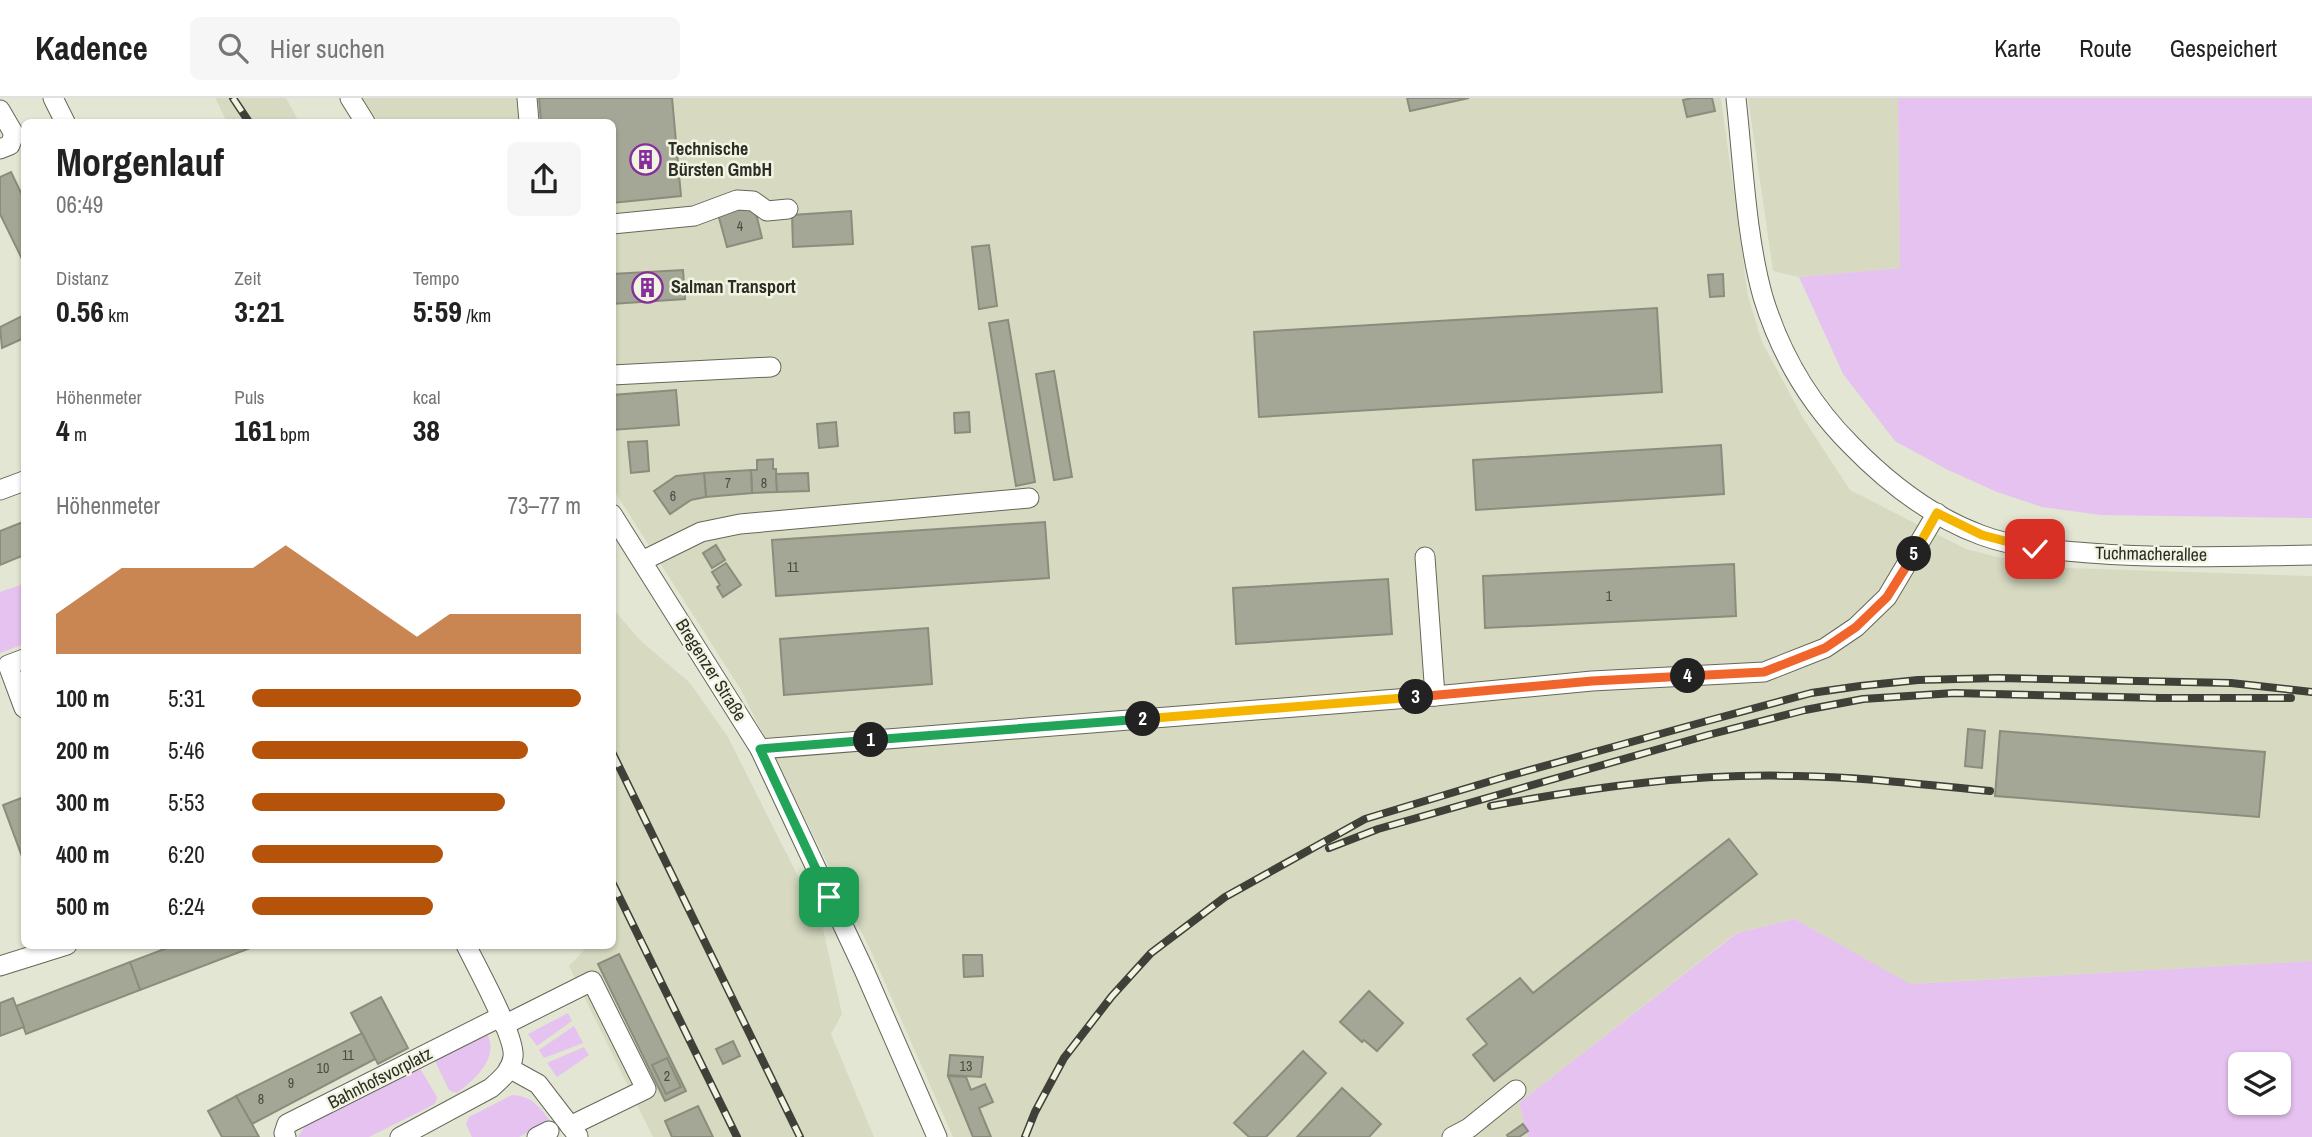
<!DOCTYPE html>
<html lang="de">
<meta charset="utf-8">
<style>
:root{--surface:#fff;--page:#f6f6f6;--text:#222;--muted:#767676;--line:#e0e0e0;--accent:#b45309}
body{margin:0;font-family:"Archivo Narrow",sans-serif;background:var(--page);color:var(--text);height:100vh;display:flex;flex-direction:column;font-size:26px;white-space:nowrap}
*{box-sizing:border-box;margin:0}
p{font-size:23px;color:var(--muted)}
.icon{flex:none;width:38px;height:38px;fill:none;stroke:currentColor;stroke-width:2;stroke-linecap:round;stroke-linejoin:round}
.map{position:relative;flex:1;overflow:hidden}
.side{position:absolute;left:21px;top:21px;width:595px;height:830px;display:flex;flex-direction:column;background:var(--surface);border-radius:10px;box-shadow:0 2px 5px #0004}
.side>*{flex:none}
.controls{position:absolute;left:2228px;top:954px;display:grid;gap:14px}
.controls a{display:grid;place-items:center;width:63px;height:63px;border-radius:10px;background:var(--surface);box-shadow:0 2px 5px #0004;font-size:35px}
.pin{position:absolute;display:grid;place-items:center;width:60px;height:60px;color:#fff;margin:-30px;border-radius:14px;box-shadow:0 4px 10px #0006}
.km{position:absolute;width:35px;height:35px;margin:-18px;border-radius:50%;background:#222;color:#fff;font-size:19px;line-height:35px;text-align:center}
.round{display:grid;place-items:center;flex:none;width:74px;height:74px;border-radius:10px;background:var(--page)}
.headline{display:flex;align-items:center;justify-content:space-between;height:119px;padding:0 35px}
h1{font-size:38px;font-weight:800;line-height:52px}
.figures{display:grid;grid-template-columns:repeat(3,1fr);gap:10px;height:119px;padding:7px 35px}
.figures div{display:grid;align-content:center}
.figures b{font-size:30px;font-weight:800}
.figures small{font-size:19px;font-weight:400}
.figures p{font-size:19px}
.chart{height:196px;padding:14px 35px}
.chart p{display:flex;justify-content:space-between}
.chart svg{width:100%;height:126px;margin-top:7px;fill:var(--accent);opacity:.7}
ul{padding:0 35px;list-style:none;font-size:23px}
li{display:grid;grid-template-columns:112px 84px 1fr;align-items:center;height:52px}
li i{height:18px;border-radius:9px;background:var(--accent)}
header{display:flex;align-items:center;gap:42px;box-sizing:border-box;height:98px;padding:0 35px;background:var(--surface);border-bottom:2px solid var(--line)}
header strong{font-size:33px}
nav{display:flex;gap:38px;margin-inline-start:auto;font-size:24px}
.search{width:490px;height:63px;background:var(--page);display:flex;align-items:center;gap:18px;box-sizing:border-box;padding:0 24px;border-radius:10px;color:var(--muted);font-size:26px}
.map>svg:first-child{display:block}
.built{fill:#d7dac1}
.green{fill:#e5c2ef;fill-rule:evenodd}
.building{fill:#a5a796;stroke:#8b8d7c;stroke-width:2}
.lines{fill:none;stroke-linecap:round;stroke-linejoin:round}
.minor-casing{stroke:#656757;stroke-width:21}
.minor{stroke:#fff;stroke-width:19}
.rail-casing{stroke:#3f4138;stroke-width:8}
.rail{stroke:#f1f4e1;stroke-width:5;stroke-dasharray:16;stroke-linecap:butt}
.split-1-casing{stroke:#fff;stroke-width:14}
.split-2-casing{stroke:#fff;stroke-width:14}
.split-3-casing{stroke:#fff;stroke-width:14}
.split-4-casing{stroke:#fff;stroke-width:14}
.split-5-casing{stroke:#fff;stroke-width:14}
.split-6-casing{stroke:#fff;stroke-width:14}
.split-1{stroke:#22a559;stroke-width:9}
.split-2{stroke:#22a559;stroke-width:9}
.split-3{stroke:#f5b400;stroke-width:9}
.split-4{stroke:#f0652b;stroke-width:9}
.split-5{stroke:#f0652b;stroke-width:9}
.split-6{stroke:#f5b400;stroke-width:9}
.labels{text-anchor:middle;stroke-width:5;stroke-linejoin:round;paint-order:stroke}
.number-label{font-size:14px;fill:#4a4c42}
.poi-label{font-size:18px;font-weight:bold;fill:#2c2d26;stroke:#f1f4e1;text-anchor:start}
.street-label{font-size:18px;fill:#2c2d26;stroke:#f1f4e1}
</style>
<header>
<strong>Kadence</strong>
<div class="search"><svg class="icon" aria-label="search" viewBox="0 0 24 24"><circle cx="10" cy="10" r="6"/><path d="M15 15l6 6"/></svg>Hier suchen</div>
<nav><a>Karte</a><a>Route</a><a>Gespeichert</a></nav>
</header>
<div class="map">
<svg width="2312" height="1039" viewBox="0 0 2312 1039">
<rect width="100%" height="100%" fill="#e4e6d4"/>
<!-- built -->
<g class="built">
<polygon points="215,0 286,0 299,24 227,24"/>
<polygon points="362,0 1721,0 1748,198 1762,244 1803,320 1850,392 1966,451 2038,469 2312,478 2312,863 1909,886 1795,821 1736,835 1519,1005 1528,1039 953,1039 870,851 741,592 613,391 612,24 378,24"/>
<polygon points="1748,0 1898,0 1900,170 1799,179 1773,173"/>
<polygon points="613,511 640,542 690,585 728,639 822,826 842,916 831,936 874,1039 653,1039 569,868 589,847 612,847"/>
</g>
<!-- green -->
<g class="green">
<polygon points="1898,0 2312,0 2312,420 2101,417 2042,409 1997,394 1946,371 1895,343 1843,276 1799,179 1900,170"/>
<polygon points="23,486 24,546 0,555 0,494"/>
<path d="M 1795,821 L 1910,886 L 2312,863 L 2312,1039 L 1528,1039 L 1519,1005 L 1737,835 ZM 2240,966 L 2278,966 L 2278,1004 L 2240,1004 Z"/>
<polygon points="568,915 572,923 537,948 528,936"/>
<polygon points="574,928 583,945 544,960 539,952"/>
<path d="M 486,934 C 501,959 475,981 457,995 L 449,992 L 434,961 Z"/>
<polygon points="584,949 589,957 557,979 547,965"/>
<polygon points="415,972 421,972 437,999 435,1006 369,1039 298,1039 305,1028"/>
<path d="M 512,997 C 532,998 539,1008 550,1023 L 519,1039 L 472,1039 L 466,1026 L 469,1019 Z"/>
</g>
<!-- building -->
<g class="building">
<polygon points="539,0 672,0 681,98 612,105 612,24 541,24"/>
<polygon points="1407,0 1469,0 1410,13"/>
<polygon points="1692,0 1712,0 1715,13 1687,19 1683,2"/>
<polygon points="11,74 24,101 24,165 0,116 0,79"/>
<polygon points="754,107 762,140 727,149 718,116"/>
<polygon points="851,113 853,146 793,149 792,117"/>
<polygon points="989,147 997,208 979,211 972,149"/>
<polygon points="683,172 685,201 612,206 612,176"/>
<polygon points="1723,176 1724,198 1710,199 1708,177"/>
<polygon points="1657,210 1662,294 1259,319 1254,234"/>
<polygon points="24,217 24,240 2,250 0,229"/>
<polygon points="1008,222 1035,384 1016,388 989,225"/>
<polygon points="1054,273 1072,379 1054,382 1036,276"/>
<polygon points="676,292 679,327 612,332 612,297"/>
<polygon points="969,314 970,334 955,335 954,315"/>
<polygon points="836,324 838,348 819,350 817,326"/>
<polygon points="647,343 649,373 631,375 628,344"/>
<polygon points="1721,347 1724,396 1476,412 1473,362"/>
<polygon points="773,361 773,371 776,371 777,394 752,395 751,372 757,372 757,362"/>
<polygon points="751,372 752,395 706,399 704,375"/>
<polygon points="704,375 706,399 691,402 670,416 654,393 676,378"/>
<polygon points="808,375 809,393 777,394 776,376"/>
<polygon points="23,424 24,457 0,467 0,433"/>
<polygon points="1045,424 1049,480 776,498 772,442"/>
<polygon points="716,447 725,462 712,470 703,455"/>
<polygon points="726,465 741,487 723,499 717,489 720,487 712,474"/>
<polygon points="1734,466 1736,518 1485,530 1483,478"/>
<polygon points="1388,481 1392,536 1236,546 1233,490"/>
<polygon points="928,530 932,586 784,597 780,541"/>
<polygon points="1968,631 1985,633 1982,670 1965,668"/>
<polygon points="2000,633 2265,654 2259,719 1995,698"/>
<polygon points="24,699 24,764 3,707"/>
<polygon points="1729,741 1757,776 1494,983 1473,957 1487,946 1467,921 1520,880 1533,895"/>
<polygon points="175,847 252,847 253,849 140,892 130,864"/>
<polygon points="619,856 686,993 665,1003 598,866"/>
<polygon points="963,857 982,857 983,878 964,879"/>
<polygon points="130,864 140,892 26,936 16,908"/>
<polygon points="1369,893 1403,925 1377,953 1364,942 1362,944 1340,924"/>
<polygon points="381,899 408,950 378,966 351,915"/>
<polygon points="13,900 24,929 0,938 0,905"/>
<polygon points="362,935 375,961 252,1026 236,998"/>
<polygon points="733,943 740,958 723,966 716,951"/>
<polygon points="1303,953 1326,975 1266,1039 1249,1039 1234,1025"/>
<polygon points="950,957 983,959 981,979 948,977"/>
<polygon points="667,960 681,989 666,996 652,967"/>
<polygon points="948,978 966,979 971,992 985,986 993,1004 979,1010 991,1039 973,1039"/>
<polygon points="1342,990 1381,1026 1369,1039 1297,1039"/>
<polygon points="236,998 252,1026 259,1039 222,1039 208,1013"/>
<polygon points="698,1008 713,1039 672,1039 665,1023"/>
<polygon points="1523,1026 1528,1033 1519,1039 1508,1039 1507,1037"/>
</g>
<g class="lines">
<defs>
<g id="minor">
<polyline points="53,0 65,24"/>
<polyline points="350,0 365,24"/>
<polyline points="527,0 529,24"/>
<path d="M 1736,0 C 1743,63 1746,139 1763,199 C 1780,255 1810,306 1851,347 C 1887,384 1932,419 1981,437 C 2016,450 2053,452 2090,455 C 2164,461 2238,458 2312,457"/>
<polyline points="0,12 14,36 10,47 0,51"/>
<polyline points="612,126 694,118 737,102 753,103 767,113 788,111"/>
<polyline points="612,277 771,269"/>
<polyline points="0,392 24,383"/>
<polyline points="612,416 760,651 864,872 937,1039"/>
<polyline points="1425,459 1435,598"/>
<polyline points="642,463 701,434 740,426 1029,400"/>
<polyline points="24,561 8,567 24,610"/>
<polyline points="760,651 1435,598 1592,583 1764,574 1825,550 1856,529 1887,499 1937,415"/>
<polyline points="0,868 67,847"/>
<polyline points="504,927 592,883 646,991 570,1028"/>
<polyline points="509,970 538,986 578,1038"/>
<polyline points="286,1039 284,1035 287,1026 500,919"/>
<path d="M 400,1039 L 491,990 C 501,981 511,973 513,959 C 516,939 476,868 466,847"/>
<polyline points="537,1039 549,1033"/>
<polyline points="1452,1039 1469,1030 1516,992"/>
</g>
</defs>
<!-- minor casing -->
<use href="#minor" class="minor-casing"/>
<!-- minor -->
<use href="#minor" class="minor"/>
<defs>
<g id="rail">
<polyline points="233,0 249,24"/>
<polyline points="612,654 800,1039"/>
<path d="M 1491,708 C 1593,689 1695,675 1798,678 C 1862,679 1926,687 1990,693"/>
<polyline points="1329,750 1378,731 1708,637 1805,612 1863,601 1954,595 2160,600 2291,600"/>
<polyline points="612,784 737,1039"/>
<polyline points="1025,1039 1035,1014 1064,960 1112,898 1151,855 1225,799 1365,721 1501,680 1707,623 1811,595 1860,588 1918,582 1998,580 2231,585 2312,594"/>
</g>
</defs>
<!-- rail casing -->
<use href="#rail" class="rail-casing"/>
<!-- rail -->
<use href="#rail" class="rail"/>
</g>
<g class="lines">
<defs>
<polyline id="split-1" points="829,799 760,651 871,642"/>
<polyline id="split-2" points="871,642 1143,621"/>
<polyline id="split-3" points="1143,621 1416,599"/>
<polyline id="split-4" points="1416,599 1592,583 1688,578"/>
<polyline id="split-5" points="1688,578 1764,574 1825,550 1856,529 1887,499 1914,456"/>
<polyline id="split-6" points="1914,456 1937,415 1982,437 2035,451"/>
</defs>
<!-- split-1 casing -->
<use href="#split-1" class="split-1-casing"/>
<!-- split-2 casing -->
<use href="#split-2" class="split-2-casing"/>
<!-- split-3 casing -->
<use href="#split-3" class="split-3-casing"/>
<!-- split-4 casing -->
<use href="#split-4" class="split-4-casing"/>
<!-- split-5 casing -->
<use href="#split-5" class="split-5-casing"/>
<!-- split-6 casing -->
<use href="#split-6" class="split-6-casing"/>
<!-- split-1 -->
<use href="#split-1" class="split-1"/>
<!-- split-2 -->
<use href="#split-2" class="split-2"/>
<!-- split-3 -->
<use href="#split-3" class="split-3"/>
<!-- split-4 -->
<use href="#split-4" class="split-4"/>
<!-- split-5 -->
<use href="#split-5" class="split-5"/>
<!-- split-6 -->
<use href="#split-6" class="split-6"/>
</g>
<!-- icons -->
<defs>
<symbol id="building-ring" viewBox="-11 -11 22 22"><circle r="9.5" fill="#f1f4e1" stroke="#852e9c" stroke-width="1.5"/><path d="M-4-6H4V6H1V3H-1V6H-4ZM-2.5-4.3h1.7v1.8h-1.7ZM.8-4.3h1.7v1.8H.8ZM-2.5-1h1.7V.8h-1.7ZM.8-1h1.7V.8H.8Z" fill="#852e9c"/></symbol>
</defs>
<g fill-rule="evenodd">
<use href="#building-ring" x="628" y="44" width="35" height="35"/>
<use href="#building-ring" x="630" y="172" width="35" height="35"/>
</g>
<g class="labels">
<!-- number labels -->
<g class="number-label">
<text x="740" y="133">4</text>
<text x="728" y="390">7</text>
<text x="764" y="390">8</text>
<text x="673" y="403">6</text>
<text x="793" y="474">11</text>
<text x="1609" y="503">1</text>
<text x="348" y="962">11</text>
<text x="966" y="973">13</text>
<text x="323" y="975">10</text>
<text x="667" y="983">2</text>
<text x="291" y="990">9</text>
<text x="261" y="1006">8</text>
</g>
<!-- poi labels -->
<g class="poi-label">
<text x="668" y="57">Technische<tspan x="668" dy="21">Bürsten GmbH</tspan></text>
<text x="671" y="195">Salman Transport</text>
</g>
<!-- street labels -->
<g class="street-label">
<text transform="translate(2151 456) rotate(1)" y="6">Tuchmacherallee</text>
<text transform="translate(711 572) rotate(58)" y="6">Bregenzer Straße</text>
<text transform="translate(380 980) rotate(-27)" y="6">Bahnhofsvorplatz</text>
</g>
</g>
</svg>
<div class="controls">
<a><svg class="icon" aria-label="layers" viewBox="0 0 24 24"><path d="M12 4l9 5-9 5-9-5zM3 14l9 5 9-5"/></svg></a>
</div>
<div class="pin" style="left:829px;top:799px;background:#1e9e55"><svg class="icon" aria-label="arrive" viewBox="0 0 24 24"><path d="M6 21V4h12l-3 4 3 4H6"/></svg></div>
<div class="pin" style="left:2035px;top:451px;background:#d93025"><svg class="icon" aria-label="check" viewBox="0 0 24 24"><path d="M5 12l5 5 9-10"/></svg></div>
<b class="km" style="left:871px;top:642px">1</b>
<b class="km" style="left:1143px;top:621px">2</b>
<b class="km" style="left:1416px;top:599px">3</b>
<b class="km" style="left:1688px;top:578px">4</b>
<b class="km" style="left:1914px;top:456px">5</b>
<section class="side">
<div class="headline"><div><h1>Morgenlauf</h1><p>06:49</p></div><a class="round"><svg class="icon" aria-label="share" viewBox="0 0 24 24"><path d="M12 15V3M7 8l5-5 5 5M5 13v7h14v-7"/></svg></a></div>
<div class="figures">
<div><p>Distanz</p><b>0.56<small> km</small></b></div>
<div><p>Zeit</p><b>3:21</b></div>
<div><p>Tempo</p><b>5:59<small> /km</small></b></div>
</div>
<div class="figures">
<div><p>Höhenmeter</p><b>4<small> m</small></b></div>
<div><p>Puls</p><b>161<small> bpm</small></b></div>
<div><p>kcal</p><b>38</b></div>
</div>
<div class="chart"><p><span>Höhenmeter</span>73–77 m</p>
<svg viewBox="0 0 160 44" preserveAspectRatio="none"><path d="M0 44V30L10 22L20 14L30 14L40 14L50 14L60 14L70 6L80 14L90 22L100 30L110 38L120 30L130 30L140 30L150 30L160 30V44z"/></svg>
</div>
<ul>
<li><b>100 m</b>5:31<i style="width:100%"></i></li>
<li><b>200 m</b>5:46<i style="width:84%"></i></li>
<li><b>300 m</b>5:53<i style="width:77%"></i></li>
<li><b>400 m</b>6:20<i style="width:58%"></i></li>
<li><b>500 m</b>6:24<i style="width:55%"></i></li>
</ul>
</section>
</div>
